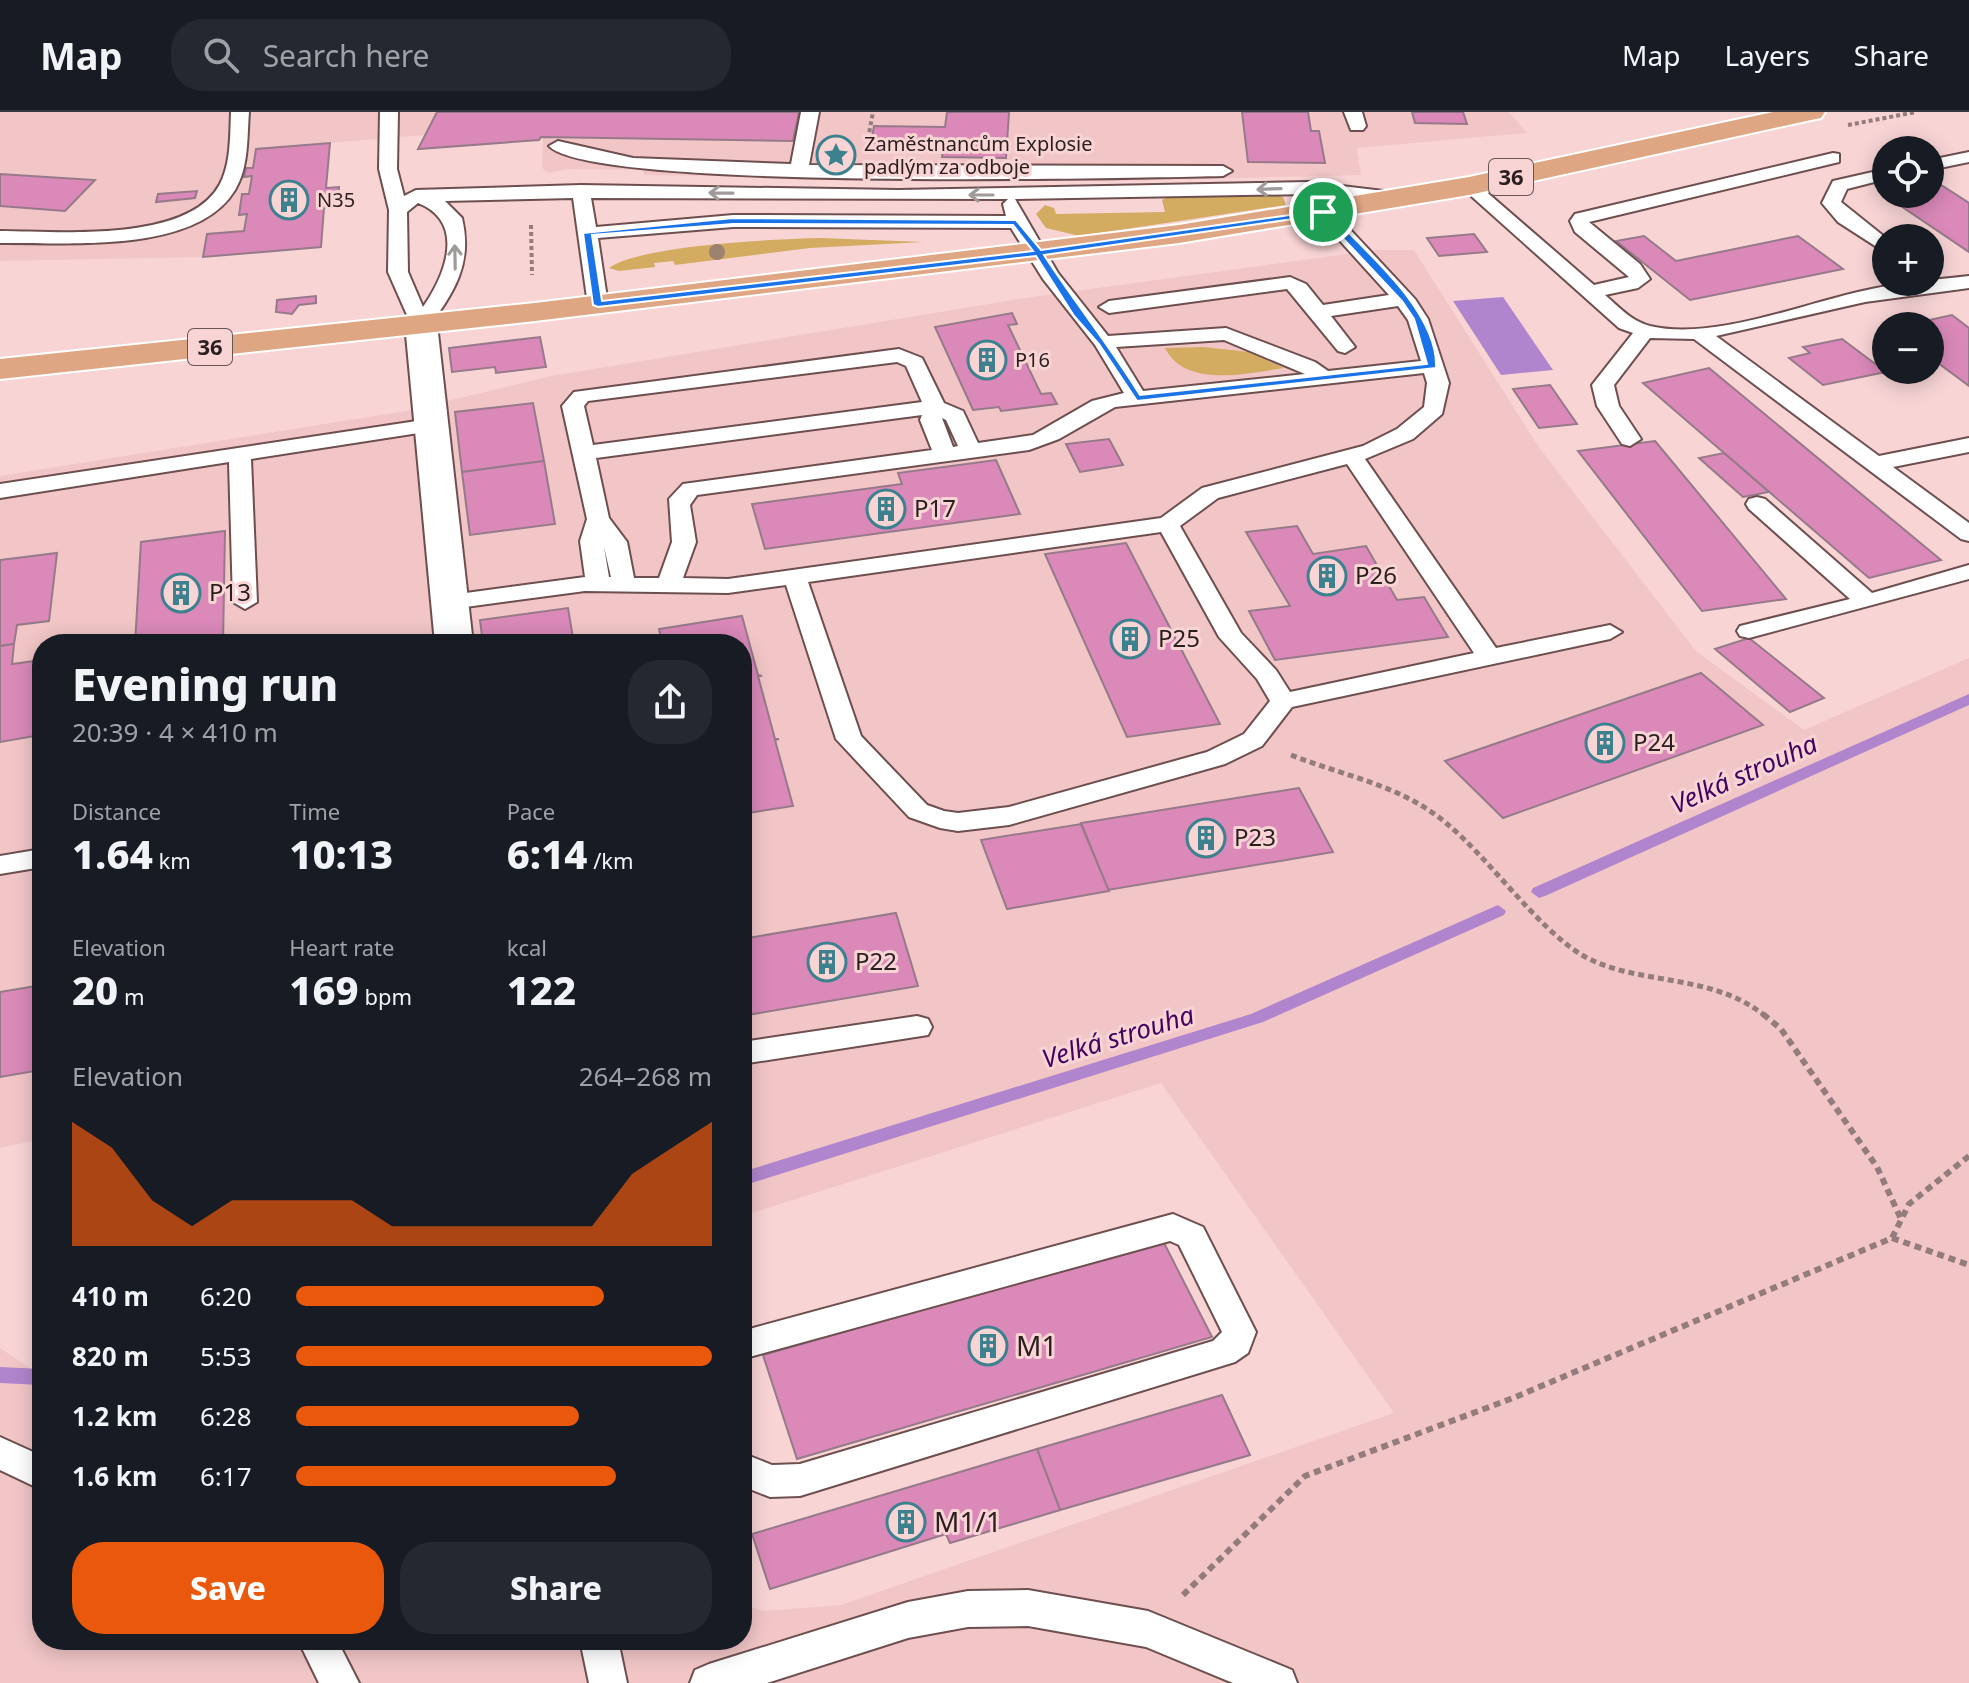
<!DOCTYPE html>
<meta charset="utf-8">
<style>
:root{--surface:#171b24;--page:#242831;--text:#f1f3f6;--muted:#9ea1a6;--line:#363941;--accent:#ea580c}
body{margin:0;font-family:"Noto Sans",sans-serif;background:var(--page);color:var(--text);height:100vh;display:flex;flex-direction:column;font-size:30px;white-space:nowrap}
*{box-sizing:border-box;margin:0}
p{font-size:26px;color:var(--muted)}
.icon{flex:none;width:44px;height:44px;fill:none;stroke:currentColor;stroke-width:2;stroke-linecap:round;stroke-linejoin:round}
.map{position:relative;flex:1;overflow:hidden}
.panel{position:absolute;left:32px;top:522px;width:720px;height:1016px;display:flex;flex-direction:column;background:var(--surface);border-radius:32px;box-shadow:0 4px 20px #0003}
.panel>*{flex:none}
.buttons{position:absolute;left:1872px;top:24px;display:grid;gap:16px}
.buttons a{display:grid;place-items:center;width:72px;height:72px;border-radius:50%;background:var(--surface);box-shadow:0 4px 20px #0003;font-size:40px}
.pin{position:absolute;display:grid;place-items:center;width:68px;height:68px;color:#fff;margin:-34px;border:4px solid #fff;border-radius:50%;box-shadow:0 2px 8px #0007}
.round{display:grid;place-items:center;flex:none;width:84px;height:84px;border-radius:32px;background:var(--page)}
.headline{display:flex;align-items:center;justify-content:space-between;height:136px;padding:0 40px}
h1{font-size:44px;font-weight:800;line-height:60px}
.figures{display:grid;grid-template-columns:repeat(3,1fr);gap:12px;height:136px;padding:8px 40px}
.figures div{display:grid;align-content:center}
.figures b{font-size:40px;font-weight:800}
.figures small{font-size:22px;font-weight:400}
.figures p{font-size:22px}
.chart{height:224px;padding:16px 40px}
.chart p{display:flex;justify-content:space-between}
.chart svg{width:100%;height:144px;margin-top:8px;fill:var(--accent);opacity:.7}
.button{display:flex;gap:16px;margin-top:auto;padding:16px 40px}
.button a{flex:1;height:92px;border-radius:32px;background:var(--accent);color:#fff;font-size:32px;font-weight:800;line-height:92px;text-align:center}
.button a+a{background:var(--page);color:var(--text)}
ul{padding:0 40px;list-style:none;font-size:26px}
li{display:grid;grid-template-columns:128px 96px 1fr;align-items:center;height:60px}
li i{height:20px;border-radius:10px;background:var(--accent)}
header{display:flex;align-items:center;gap:48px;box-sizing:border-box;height:112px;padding:0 40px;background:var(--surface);border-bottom:2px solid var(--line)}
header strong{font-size:38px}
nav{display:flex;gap:44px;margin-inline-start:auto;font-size:28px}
.search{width:560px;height:72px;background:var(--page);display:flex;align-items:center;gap:20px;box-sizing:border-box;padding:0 28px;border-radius:32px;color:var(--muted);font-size:30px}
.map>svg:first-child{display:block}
.built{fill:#f2c6c7}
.green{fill:#d3ac62}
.water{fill:#b185cd}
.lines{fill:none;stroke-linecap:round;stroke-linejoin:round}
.stream{fill:#b185cd;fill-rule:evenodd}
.building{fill:#da89b9;stroke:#967a89;stroke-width:2}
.lane-casing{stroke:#6d4f50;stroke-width:4}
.street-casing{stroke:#6d4f50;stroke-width:4}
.primary-casing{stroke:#fff;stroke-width:4}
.path-far2{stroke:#947b7c;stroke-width:4;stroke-dasharray:4 3;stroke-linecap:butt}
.path-far1{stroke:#947b7c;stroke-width:5;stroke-dasharray:6 4;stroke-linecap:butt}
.path{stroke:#947b7c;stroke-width:6;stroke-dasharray:7 5;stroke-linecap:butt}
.lane{fill:#fff;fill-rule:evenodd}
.street{fill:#fff;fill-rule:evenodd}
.primary{fill:#dfa683;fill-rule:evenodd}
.tree{fill:#9d826f}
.oneway{stroke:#a09a9a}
.route{fill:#1a73e8;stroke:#fff;stroke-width:2;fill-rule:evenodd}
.labels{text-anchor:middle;stroke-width:6;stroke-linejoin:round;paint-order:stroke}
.far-poi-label{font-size:20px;fill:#2b1e1f;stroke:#f8d4d5;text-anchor:start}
.shield{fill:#f8d4d5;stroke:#685556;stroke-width:2}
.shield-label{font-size:22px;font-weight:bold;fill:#2b1e1f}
.poi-label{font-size:24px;fill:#2b1e1f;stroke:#f8d4d5;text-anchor:start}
.water-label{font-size:26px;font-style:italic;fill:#43025f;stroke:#f8d4d5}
.near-poi-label{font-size:28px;fill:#2b1e1f;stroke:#f8d4d5;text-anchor:start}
</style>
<header>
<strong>Map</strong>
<div class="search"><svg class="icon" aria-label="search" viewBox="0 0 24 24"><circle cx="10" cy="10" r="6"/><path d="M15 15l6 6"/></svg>Search here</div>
<nav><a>Map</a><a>Layers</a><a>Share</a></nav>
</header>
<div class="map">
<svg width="1969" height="1571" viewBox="0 0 1969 1571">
<rect width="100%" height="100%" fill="#f8d4d5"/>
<!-- built -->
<g class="built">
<polygon points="0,0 1509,0 1527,21 1357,36 1361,63 1115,69 644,63 643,58 567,57 549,61 542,56 543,25 539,28 418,37 424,23 330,31 321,135 203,145 0,149"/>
<polygon points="1376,138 1414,138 1538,334 1696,539 1804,618 1969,546 1969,1571 0,1571 0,1236 42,1264 42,1528 742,1528 742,1492 764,1499 841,1493 1394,1301 1161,971 742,1104 742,532 42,532 42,1027 0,1036 0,364 406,299 551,264 1025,186"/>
</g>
<!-- green -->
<g class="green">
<polygon points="1273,82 1283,85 1286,93 1080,124 1046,116 1036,102 1045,93 1054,96 1056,102 1165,100 1162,88 1167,85"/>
<path d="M 821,126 L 923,130 L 810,136 L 675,153 L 673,149 L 654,151 L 655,155 L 619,159 L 609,156 C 640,133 779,127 821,126 Z"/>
<path d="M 1204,235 L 1249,240 L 1284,256 C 1249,261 1185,277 1165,236 Z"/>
</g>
<!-- water -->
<polygon class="water" points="1503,185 1553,258 1501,263 1453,189"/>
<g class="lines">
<!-- stream -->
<g class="stream">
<polygon points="1969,582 1969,593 1545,784 1539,786 1531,780 1533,776"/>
<polygon points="1498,793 1506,799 1504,803 1263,910 742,1074 742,1060 1251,902"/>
<polygon points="0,1255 42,1257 42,1273 0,1271"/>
</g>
</g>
<!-- building -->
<g class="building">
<polygon points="437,0 799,0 793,29 541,25 539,28 418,37"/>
<polygon points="947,0 1009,0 1006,46 942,45 944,33 871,31 874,14 945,15"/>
<polygon points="1242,0 1308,0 1311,19 1319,19 1325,51 1248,50"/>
<polygon points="1412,0 1463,0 1467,12 1415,11"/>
<polygon points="330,31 326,76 339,75 337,94 324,96 321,135 203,145 207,122 244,119 247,102 239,103 242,82 249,82 252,64 244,65 246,56 253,56 256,37"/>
<polygon points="0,62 95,68 65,99 0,94"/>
<polygon points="1935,69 1969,91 1969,140 1880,80 1930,82 1930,70"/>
<polygon points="197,79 195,86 156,90 158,82"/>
<polygon points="1474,122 1487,140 1439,144 1427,126"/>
<polygon points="1644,124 1676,149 1798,124 1843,157 1690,188 1616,129"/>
<polygon points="316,184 316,191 299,193 292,202 276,200 277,188"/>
<polygon points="1012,201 1017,212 1008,213 1041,282 1051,281 1057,292 1001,299 999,295 973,298 935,215"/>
<polygon points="1952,203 1969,216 1969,274 1930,245 1930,214 1902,214"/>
<polygon points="540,225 546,255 496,261 495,255 452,260 449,236"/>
<polygon points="1842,227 1886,260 1823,273 1789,246 1810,241 1803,235"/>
<polygon points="1709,256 1941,448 1869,466 1643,271"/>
<polygon points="1550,273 1577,312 1539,316 1513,277"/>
<polygon points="533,291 544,349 462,360 455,300"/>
<polygon points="1109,327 1123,353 1080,360 1066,332"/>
<polygon points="1655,329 1786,487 1702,499 1578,339"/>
<polygon points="1724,341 1769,380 1743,385 1699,346"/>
<polygon points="996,348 1020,402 765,437 752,392 902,372 898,361"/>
<polygon points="544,349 555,412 470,423 462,360"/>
<polygon points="1297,414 1313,442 1366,434 1397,488 1424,485 1448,525 1275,548 1249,499 1290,494 1246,420"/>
<polygon points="225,419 223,532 135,532 141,430"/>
<polygon points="1126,431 1220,612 1127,625 1045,442"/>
<polygon points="57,441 49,509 17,513 14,532 0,534 0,448"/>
<polygon points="568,496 574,532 483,532 480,508"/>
<polygon points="742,504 758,563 762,564 758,564 775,627 779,627 775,628 793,694 742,702 742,532 662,532 659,517"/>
<polygon points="1749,526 1824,586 1790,600 1715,537"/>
<polygon points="14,532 12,552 42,548 35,624 0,630 0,534"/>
<polygon points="1701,561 1763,613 1503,706 1445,649"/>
<polygon points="1299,676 1333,740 1108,778 1081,711"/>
<polygon points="1081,712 1109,779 1007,797 981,728"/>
<polygon points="896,801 918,874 742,904 742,827"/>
<polygon points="42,873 35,959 0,965 0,880"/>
<polygon points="1163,1129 1212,1225 797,1347 763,1243"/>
<polygon points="1222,1283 1250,1343 1060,1398 1037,1337"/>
<polygon points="1037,1337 1060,1398 950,1431 946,1422 770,1477 752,1422"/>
</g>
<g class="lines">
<defs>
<g id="lane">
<path d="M 231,0 L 249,0 C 247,25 249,55 235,78 C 196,143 65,130 0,131 L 0,119 C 57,119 188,132 220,72 C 231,51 230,23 231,0 Z"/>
<path d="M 380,0 L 398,0 L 397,57 L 404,84 L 416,78 L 581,73 L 898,78 L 1308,70 L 1409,82 L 1409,90 L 1402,92 L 1308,82 L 1015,87 L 1058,161 L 1108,224 L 1226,216 L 1315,250 L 1328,259 L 1421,249 L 1408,208 L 1398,194 L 1331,204 L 1355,235 L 1345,241 L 1338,239 L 1287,177 L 1109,201 L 1099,195 L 1109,189 L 1290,165 L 1306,172 L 1323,193 L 1389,183 L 1314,100 L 1316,96 L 1330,96 L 1415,187 L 1428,207 L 1449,271 L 1442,302 L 1413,327 L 1365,347 L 1496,536 L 1610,513 L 1622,520 L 1610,527 L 1292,595 L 1262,634 L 1225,652 L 1009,713 L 958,719 L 940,716 L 909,705 L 836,627 L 786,473 L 728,481 L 585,479 L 451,497 L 439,490 L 451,483 L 585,465 L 580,429 L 587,407 L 562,294 L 574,280 L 899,237 L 922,246 L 944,291 L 963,299 L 978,331 L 1033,323 L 1092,289 L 1124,281 L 1095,233 L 1043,167 L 1011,116 L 733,115 L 598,126 L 608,193 L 598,199 L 588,193 L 573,86 L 445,89 L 462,106 C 473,152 454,180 428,216 L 421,218 L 411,212 L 388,160 L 389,98 L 379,57 ZM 591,86 L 1008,87 L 1003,92 L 1006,104 L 733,103 L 596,115 ZM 418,91 C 466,110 446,162 423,195 L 408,160 L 407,100 ZM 1224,228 L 1305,262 L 1143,279 L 1116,235 ZM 897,250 L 906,254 L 922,290 L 593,333 L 584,294 L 588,289 ZM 1424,261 L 1427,271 L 1424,295 L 1397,317 L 1363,334 L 1202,376 L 1161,406 L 728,467 L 683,466 L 696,430 L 690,393 L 697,383 L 1029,338 L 1059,327 L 1115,295 ZM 922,303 L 920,308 L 932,338 L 683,372 L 669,387 L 672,430 L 659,466 L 634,466 L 627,430 L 609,406 L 596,346 ZM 942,306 L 946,308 L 958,334 L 953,335 ZM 1347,352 L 1474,541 L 1290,580 L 1276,558 L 1241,521 L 1180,414 L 1218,386 ZM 1161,420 L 1219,525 L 1257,567 L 1270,589 L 1244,622 L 1207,640 L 1009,695 L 958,701 L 944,699 L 927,693 L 861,624 L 808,470 ZM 604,435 L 611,465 L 609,465 Z"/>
<path d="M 801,0 L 819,0 L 809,53 L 1223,54 L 1232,59 L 1223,64 C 1131,66 591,79 549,34 L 558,29 L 633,46 L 791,52 Z"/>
<polygon points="1344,0 1362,0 1366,14 1363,18 1351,18"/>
<polygon points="1969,40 1969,50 1930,58 1930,48"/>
<path d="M 1833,41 L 1839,42 L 1839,50 L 1589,110 L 1640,152 L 1650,167 L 1638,176 L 1605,183 C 1619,195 1631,209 1650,214 C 1714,229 1804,191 1867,178 C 1902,170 1934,168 1969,164 L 1969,176 L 1865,190 L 1716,224 L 1879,344 L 1969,326 L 1969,340 L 1893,355 L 1969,411 L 1969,429 L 1961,427 L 1694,227 L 1650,226 L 1614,273 L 1619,294 L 1641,327 L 1630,334 L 1622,332 L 1597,294 L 1592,273 L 1633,221 L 1619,216 L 1460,74 L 1469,68 L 1475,70 L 1594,173 L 1629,165 L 1575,120 L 1570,109 L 1575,102 Z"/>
<polygon points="1886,57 1886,67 1847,77 1841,90 1886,126 1886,141 1838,110 1822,91 1833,69"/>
<polygon points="430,307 441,313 438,318 251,347 257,490 245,497 233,490 229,350 0,386 0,372"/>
<polygon points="1757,385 1765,387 1872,481 1969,453 1969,467 1749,526 1740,524 1737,519 1740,514 1850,487 1749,397 1746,392 1749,387"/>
<polygon points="42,737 42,755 0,762 0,744"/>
<polygon points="917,904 928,907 932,915 928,923 742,952 742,930"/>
<polygon points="1173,1102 1203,1115 1256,1220 1248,1241 1235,1250 800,1384 770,1385 742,1374 742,1341 772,1353 800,1352 1213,1229 1222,1220 1179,1133 1170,1129 742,1247 742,1219"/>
<polygon points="0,1325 42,1344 42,1378 0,1358"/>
<polygon points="1028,1478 1148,1499 1292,1558 1297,1571 1233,1571 1146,1535 1028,1514 968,1515 908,1526 767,1571 690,1571 695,1558 709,1552 908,1490 968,1479"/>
<polygon points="298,1528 337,1528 359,1571 319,1571"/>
<polygon points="580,1528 618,1528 627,1571 589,1571"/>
</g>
<polygon id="street" points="421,202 432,205 437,212 473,532 435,532 405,212 410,205"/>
<polygon id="primary" points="1773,0 1825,0 1821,6 1811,8 1469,83 1179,131 535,209 0,267 0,247 535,191 1179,113 1469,65"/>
</defs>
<!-- lane casing -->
<use href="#lane" class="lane-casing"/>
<!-- street casing -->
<use href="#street" class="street-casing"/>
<!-- primary casing -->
<use href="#primary" class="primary-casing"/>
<!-- path-far2 -->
<g class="path-far2">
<polyline points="1848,13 1916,0"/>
<polyline points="868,27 873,0"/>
<polyline points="531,113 532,163"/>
</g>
<!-- path-far1 -->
<path class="path-far1" d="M 1291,643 C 1344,664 1401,673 1446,711 C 1490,747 1537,816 1582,843 C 1634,874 1712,860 1765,904"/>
<!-- path -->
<g class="path">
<polyline points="1763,902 1781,917 1877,1055 1901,1107"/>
<polyline points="1892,1126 1969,1153"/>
<polyline points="1183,1483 1305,1364 1513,1286 1892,1126 1909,1092 1969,1044"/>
</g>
<!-- lane -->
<use href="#lane" class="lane"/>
<!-- street -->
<use href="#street" class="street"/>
<!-- primary -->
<use href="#primary" class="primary"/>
</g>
<!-- trees -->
<circle class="tree" cx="717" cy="140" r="8"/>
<!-- one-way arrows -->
<defs><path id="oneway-shaft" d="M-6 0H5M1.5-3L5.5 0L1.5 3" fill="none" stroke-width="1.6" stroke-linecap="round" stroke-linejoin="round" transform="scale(2)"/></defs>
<g class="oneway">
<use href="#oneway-shaft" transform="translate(1269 77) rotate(178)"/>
<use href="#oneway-shaft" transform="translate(721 81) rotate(-179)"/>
<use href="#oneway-shaft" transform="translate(981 83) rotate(180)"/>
<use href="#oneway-shaft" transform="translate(455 145) rotate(-91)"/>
</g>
<!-- route -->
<path class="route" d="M 1326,98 C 1363,137 1439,199 1436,256 L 1137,289 L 1099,232 L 1074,204 L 1036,144 L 598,195 L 593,193 L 583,121 L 733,106 L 1016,108 L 1041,138 ZM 1321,103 L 1402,189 L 1414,207 L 1427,252 L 1140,283 C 1110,234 1075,191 1044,143 ZM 733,112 L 1013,113 L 1033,139 L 602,189 L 592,123 Z"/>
<!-- icons -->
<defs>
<symbol id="sight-ring" viewBox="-11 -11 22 22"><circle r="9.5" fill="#f8d4d5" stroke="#3d818f" stroke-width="1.5"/><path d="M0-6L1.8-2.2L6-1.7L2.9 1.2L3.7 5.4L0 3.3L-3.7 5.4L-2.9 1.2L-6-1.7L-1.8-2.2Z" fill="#3d818f"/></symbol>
<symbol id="building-ring" viewBox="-11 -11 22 22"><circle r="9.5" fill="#f8d4d5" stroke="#3d818f" stroke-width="1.5"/><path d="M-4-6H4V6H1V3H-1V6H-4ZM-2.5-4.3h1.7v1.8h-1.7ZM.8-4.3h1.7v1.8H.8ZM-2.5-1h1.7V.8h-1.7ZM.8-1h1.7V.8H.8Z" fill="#3d818f"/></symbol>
</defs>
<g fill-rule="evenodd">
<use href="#sight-ring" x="814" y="21" width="44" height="44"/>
<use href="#building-ring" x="267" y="66" width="44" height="44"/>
<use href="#building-ring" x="965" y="226" width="44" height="44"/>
<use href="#building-ring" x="864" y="375" width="44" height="44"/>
<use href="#building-ring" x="1305" y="442" width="44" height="44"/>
<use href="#building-ring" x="159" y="459" width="44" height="44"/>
<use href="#building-ring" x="1108" y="505" width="44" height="44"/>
<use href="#building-ring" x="1583" y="609" width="44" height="44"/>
<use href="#building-ring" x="1184" y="704" width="44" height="44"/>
<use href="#building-ring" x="805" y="828" width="44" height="44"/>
<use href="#building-ring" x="966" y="1212" width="44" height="44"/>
<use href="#building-ring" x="884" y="1388" width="44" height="44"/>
</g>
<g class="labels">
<!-- far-poi labels -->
<g class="far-poi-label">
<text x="864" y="39">Zaměstnancům Explosie<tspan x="864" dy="23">padlým za odboje</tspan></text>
<text x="317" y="95">N35</text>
<text x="1015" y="255">P16</text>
</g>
<!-- shield labels -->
<g class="shield">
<rect x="1489" y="47" width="44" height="36" rx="6"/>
<rect x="188" y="217" width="44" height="36" rx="6"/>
</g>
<g class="shield-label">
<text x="1511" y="73">36</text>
<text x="210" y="243">36</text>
</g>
<!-- poi labels -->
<g class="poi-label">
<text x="914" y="405">P17</text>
<text x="1355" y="472">P26</text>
<text x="209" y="489">P13</text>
<text x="1158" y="535">P25</text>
<text x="1633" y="639">P24</text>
<text x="1234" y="734">P23</text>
<text x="855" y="858">P22</text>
</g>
<!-- water labels -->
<g class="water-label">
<text transform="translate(1744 662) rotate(-24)" y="9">Velká strouha</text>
<text transform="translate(1118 925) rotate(-17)" y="9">Velká strouha</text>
</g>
<!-- near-poi labels -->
<g class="near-poi-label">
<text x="1016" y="1244">M1</text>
<text x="934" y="1420">M1/1</text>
</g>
</g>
</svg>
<div class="buttons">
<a><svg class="icon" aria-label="locate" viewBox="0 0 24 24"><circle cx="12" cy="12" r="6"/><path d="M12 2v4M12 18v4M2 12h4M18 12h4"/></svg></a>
<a>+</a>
<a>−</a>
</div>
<div class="pin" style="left:1323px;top:100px;background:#1e9e55"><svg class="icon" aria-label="arrive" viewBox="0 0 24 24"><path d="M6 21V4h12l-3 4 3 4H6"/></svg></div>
<section class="panel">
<div class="headline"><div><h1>Evening run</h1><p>20:39 · 4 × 410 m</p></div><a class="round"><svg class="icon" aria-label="share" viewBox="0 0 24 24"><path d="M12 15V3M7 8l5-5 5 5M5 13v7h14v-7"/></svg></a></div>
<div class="figures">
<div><p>Distance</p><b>1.64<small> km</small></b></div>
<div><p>Time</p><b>10:13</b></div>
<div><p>Pace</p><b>6:14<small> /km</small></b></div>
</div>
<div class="figures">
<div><p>Elevation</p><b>20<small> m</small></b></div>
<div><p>Heart rate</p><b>169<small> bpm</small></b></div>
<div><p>kcal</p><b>122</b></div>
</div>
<div class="chart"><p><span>Elevation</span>264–268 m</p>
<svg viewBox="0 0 160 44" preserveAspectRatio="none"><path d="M0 44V6L10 14L20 30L30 38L40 30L50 30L60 30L70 30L80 38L90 38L100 38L110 38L120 38L130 38L140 22L150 14L160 6V44z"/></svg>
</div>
<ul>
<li><b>410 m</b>6:20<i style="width:74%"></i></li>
<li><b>820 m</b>5:53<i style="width:100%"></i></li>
<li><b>1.2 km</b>6:28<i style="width:68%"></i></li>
<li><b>1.6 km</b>6:17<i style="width:77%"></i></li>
</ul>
<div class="button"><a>Save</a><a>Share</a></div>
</section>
</div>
